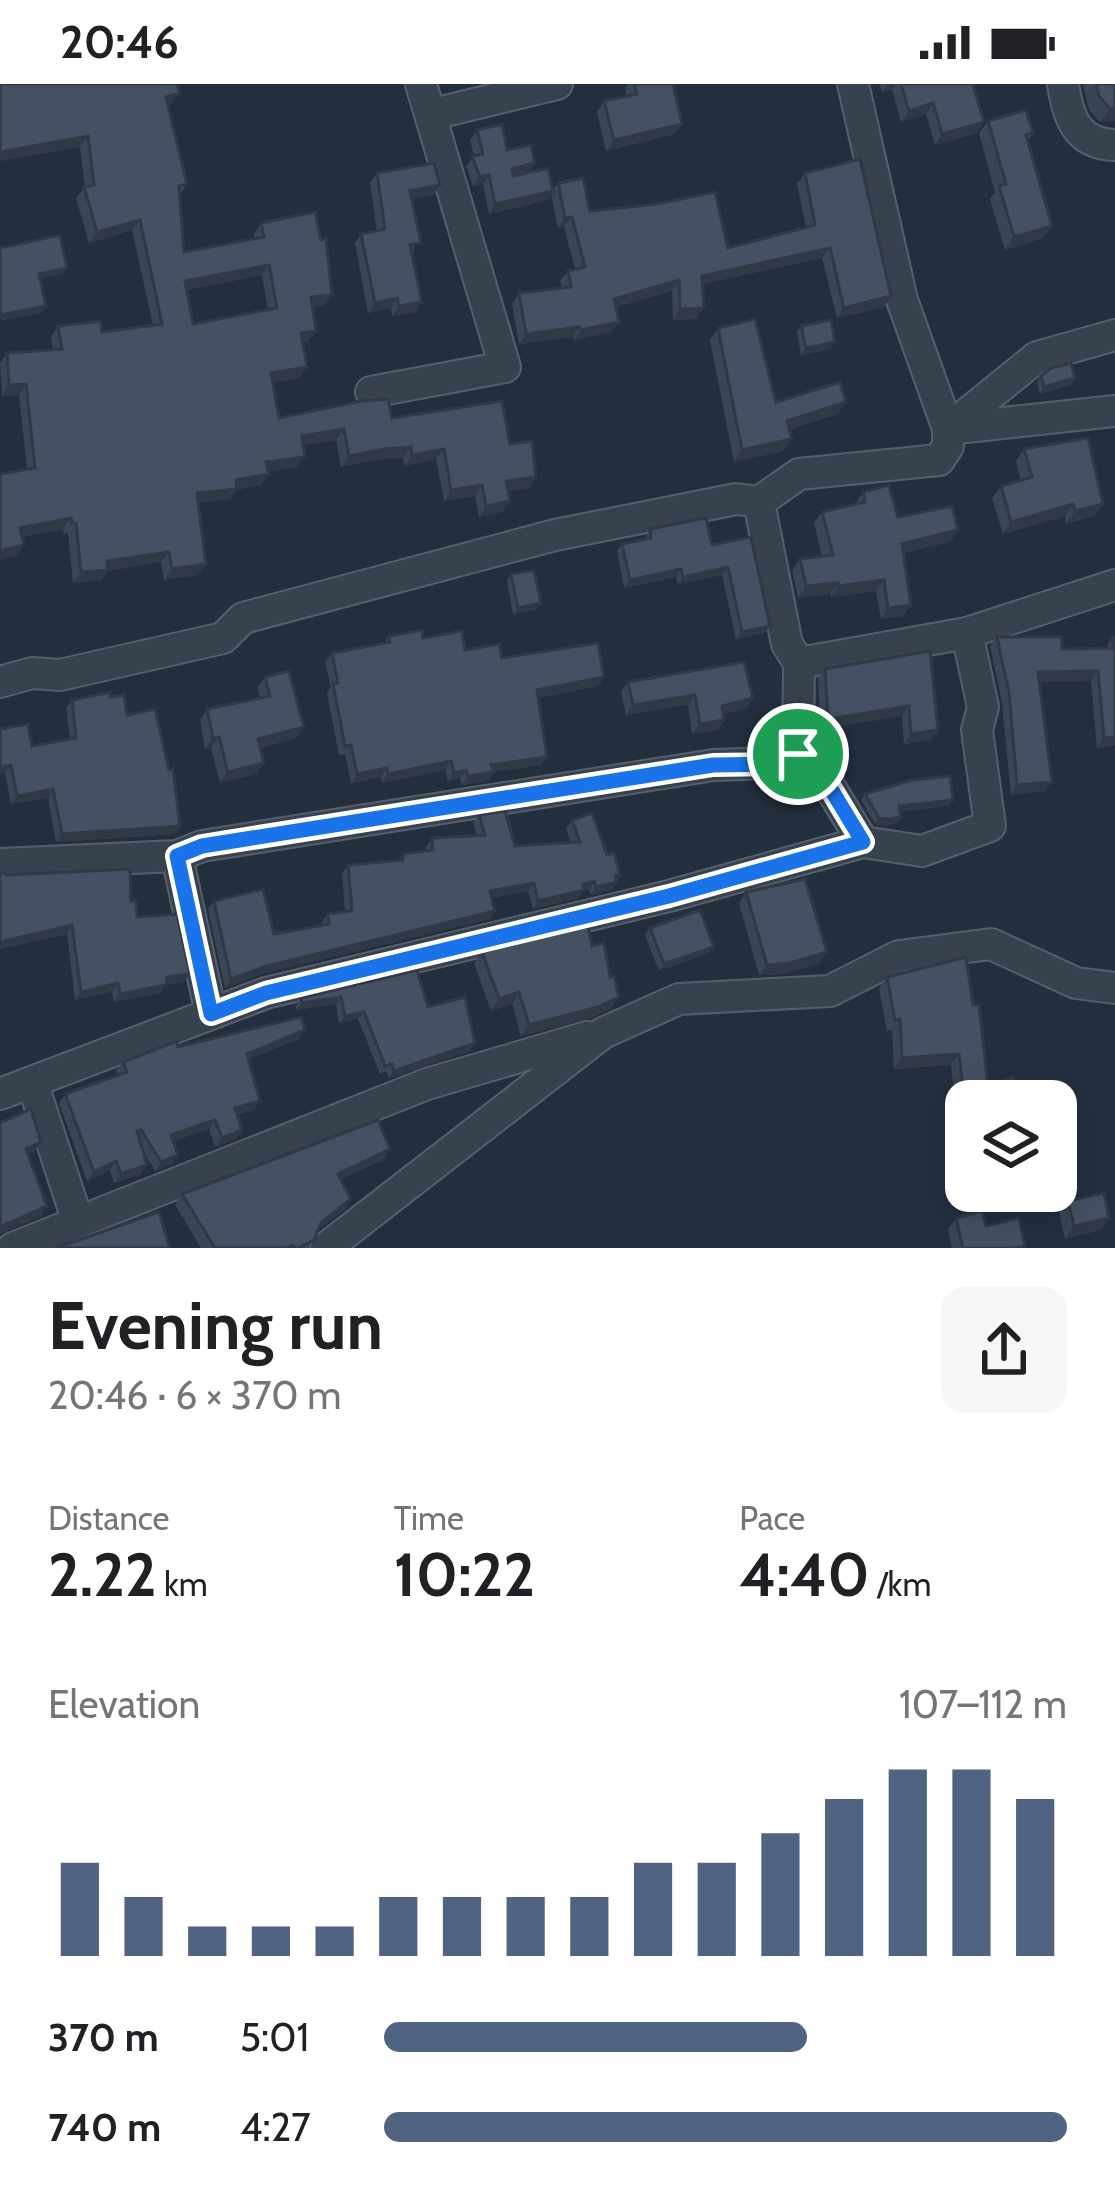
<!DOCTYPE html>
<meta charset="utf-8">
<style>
:root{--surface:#fff;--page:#f6f6f6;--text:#202124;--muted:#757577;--accent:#506383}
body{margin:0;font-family:Cabin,sans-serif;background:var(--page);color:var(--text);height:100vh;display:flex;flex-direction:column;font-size:45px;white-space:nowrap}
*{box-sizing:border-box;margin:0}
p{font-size:39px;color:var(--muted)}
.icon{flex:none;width:66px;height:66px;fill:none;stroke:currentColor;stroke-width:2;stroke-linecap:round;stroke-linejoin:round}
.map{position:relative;height:1164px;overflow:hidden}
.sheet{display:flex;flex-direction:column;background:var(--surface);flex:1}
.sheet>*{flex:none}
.tools{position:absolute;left:945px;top:996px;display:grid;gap:24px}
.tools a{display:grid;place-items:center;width:132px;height:132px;border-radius:24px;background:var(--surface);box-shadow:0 6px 30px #0003;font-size:60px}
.pin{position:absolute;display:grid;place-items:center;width:102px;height:102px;color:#fff;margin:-51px;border:6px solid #fff;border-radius:50%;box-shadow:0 3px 12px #0007}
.round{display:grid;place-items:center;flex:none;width:126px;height:126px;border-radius:24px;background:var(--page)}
.overview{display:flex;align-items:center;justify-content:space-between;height:204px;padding:0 48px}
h1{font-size:66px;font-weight:700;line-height:90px}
.figures{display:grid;grid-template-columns:repeat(3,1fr);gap:18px;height:204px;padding:12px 48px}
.figures div{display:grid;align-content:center}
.figures b{font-size:60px;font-weight:700}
.figures small{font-size:33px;font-weight:400}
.figures p{font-size:33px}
.chart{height:336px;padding:24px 48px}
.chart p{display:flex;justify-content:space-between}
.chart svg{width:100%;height:216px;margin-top:12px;stroke:var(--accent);stroke-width:6}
ul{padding:0 48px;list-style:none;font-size:39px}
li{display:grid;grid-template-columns:192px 144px 1fr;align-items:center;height:90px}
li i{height:30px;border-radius:15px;background:var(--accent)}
.status{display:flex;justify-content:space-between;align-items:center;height:84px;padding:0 60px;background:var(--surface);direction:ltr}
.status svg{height:33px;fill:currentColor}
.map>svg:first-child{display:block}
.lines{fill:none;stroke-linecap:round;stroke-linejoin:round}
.minor-casing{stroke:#565f6c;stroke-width:34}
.minor{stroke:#38414e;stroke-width:30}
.wall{fill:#3b4654;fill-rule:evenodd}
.shaded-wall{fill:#303945}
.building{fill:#455162;stroke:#303945;stroke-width:3;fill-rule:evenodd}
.route-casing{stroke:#fff;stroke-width:24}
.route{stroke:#1a73e8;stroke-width:15}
</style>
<div class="status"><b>20:46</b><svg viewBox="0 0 49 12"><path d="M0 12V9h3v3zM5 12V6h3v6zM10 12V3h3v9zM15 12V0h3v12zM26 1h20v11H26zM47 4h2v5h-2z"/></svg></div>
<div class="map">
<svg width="1115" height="1164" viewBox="0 0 1115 1164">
<rect width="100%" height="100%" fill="#242f3e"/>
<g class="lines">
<defs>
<g id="minor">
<polyline points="853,0 902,216 948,345 1115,327"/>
<path d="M 1063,0 C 1068,34 1077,60 1115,61"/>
<polyline points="433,30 557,0"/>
<polyline points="371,308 505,283 421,0"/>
<polyline points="759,418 787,560 799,579 798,670 817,682 863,758"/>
<polyline points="799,579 967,549 1115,501"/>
<polyline points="0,598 32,589 60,591 223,554 243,534 555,451 736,415 759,418 799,390 939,376 948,362 948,345 1037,273 1115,251"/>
<polyline points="177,772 211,930"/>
<polyline points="0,780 177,772 202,762 714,681 774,679 798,670"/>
<polyline points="32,998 78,1138"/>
<polyline points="0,1010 266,909 669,812 863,758 922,767 990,742 977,646 983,623 967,549"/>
<polyline points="13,1164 427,1000 587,953"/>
<polyline points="326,1164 603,949 679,915 830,907 899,872 991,860 1076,899 1115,904"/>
</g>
</defs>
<!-- minor casing -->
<use href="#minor" class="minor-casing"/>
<!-- minor -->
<use href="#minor" class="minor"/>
</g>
<!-- wall -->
<g class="wall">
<polygon points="628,0 673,0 674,50 606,67 597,28 604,17 627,12 625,4"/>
<polygon points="879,0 973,0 977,49 935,61 926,30 901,38 892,5 882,8"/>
<polygon points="1083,0 1115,0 1115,37 1100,38 1089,26"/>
<path d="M 180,9 L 172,19 L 168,21 L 187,100 L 180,111 L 184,168 L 254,154 L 254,150 L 261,139 L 324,222 L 312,223 L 308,258 L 303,258 L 307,283 L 299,294 L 273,298 L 279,334 L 392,334 L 510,360 L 536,393 L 529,404 L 508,407 L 510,417 L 502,428 L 479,433 L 475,412 L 444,417 L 436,375 L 405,382 L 403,374 L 376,376 L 341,383 L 336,356 L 303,361 L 297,383 L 268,388 L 261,401 L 236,406 L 230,415 L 199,419 L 198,491 L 164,496 L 161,478 L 107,487 L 101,496 L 73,499 L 68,449 L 64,450 L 63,445 L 22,453 L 24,461 L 17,472 L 0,476 L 0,390 L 27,385 L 19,311 L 2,312 L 0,279 L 7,269 L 53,266 L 51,253 L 58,242 L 102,248 L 153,241 L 132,146 L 89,159 L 76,114 L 85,103 L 80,63 L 0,77 ZM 262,191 L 268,226 L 193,240 L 186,206 Z"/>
<polygon points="988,37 1033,49 1027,58 1043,154 1005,166 990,115 995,108 979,49"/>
<polygon points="477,46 507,66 535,79 529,89 553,106 558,99 590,127 728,164 806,143 797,100 805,89 891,212 884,223 837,234 822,174 702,200 696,235 673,236 672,207 616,223 611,248 574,256 573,253 519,260 512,220 519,209 562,204 560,197 568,187 575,185 564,143 558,144 551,110 547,116 489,130 483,100 473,102 466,82 474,72 470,56"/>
<polygon points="377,89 440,101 433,111 412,115 414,169 412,169 422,218 415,228 392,232 391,224 368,229 355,159 361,150 377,147 370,99"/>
<polygon points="801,242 835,258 830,265 801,271 797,249"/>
<polygon points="718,244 776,318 838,330 790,345 792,355 783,367 734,378 710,256"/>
<polygon points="1041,292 1071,301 1040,310 1037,298"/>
<polygon points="1024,365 1095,432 1066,439 1065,432 1003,450 992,414 1001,402 1021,396 1016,377"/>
<polygon points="863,408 898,433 958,446 950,458 903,469 911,521 903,532 881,535 876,507 831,513 830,510 798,514 792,486 800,475 822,472 814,439 822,428 855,420"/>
<polygon points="650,445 712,461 751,453 765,549 736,555 722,491 678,500 676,493 624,504 617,467 622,460 645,455"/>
<polygon points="511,490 536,526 513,530 507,497"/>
<polygon points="389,552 423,554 502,574 604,593 598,602 538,614 547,673 541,681 494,688 488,697 462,701 460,695 448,697 445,686 382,699 381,693 351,699 345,670 339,671 327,609 331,603 325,578 332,569 384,559"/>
<polygon points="997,553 1062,565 1106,564 1112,553 1115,553 1115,662 1097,664 1091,597 1039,598 1045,707 1011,711 1002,619 990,562"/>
<polygon points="930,567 938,646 931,656 904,660 902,632 821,645 818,595 825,585"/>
<polygon points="265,593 304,643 296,654 260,664 256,690 220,699 211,664 205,665 200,636 207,625 260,614 257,604"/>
<polygon points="628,598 753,614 746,624 723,630 724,636 717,646 692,650 688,621 626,631 621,608"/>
<polygon points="110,613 127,631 175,750 56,758 48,714 11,720 5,689 0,690 32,662 70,655 66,624 72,616"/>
<polygon points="865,710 953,716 948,722 900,728 901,733 897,739 885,742 875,740 861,716"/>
<polygon points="479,731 515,762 571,759 566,745 572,736 607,771 620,791 617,798 611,806 591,811 589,806 583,807 578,814 533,825 528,807 492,814 490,835 261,890 225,904 208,825 214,817 274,850 322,841 322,838 328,830 345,828 342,789 348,781 398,777 403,770 427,767 426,763 432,754 477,752 473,739"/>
<polygon points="0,788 131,817 137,833 184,898 166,900 160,909 114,918 112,908 75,916 67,850 0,865"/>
<polygon points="746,808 820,879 783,890 759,891 739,819"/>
<polygon points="650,844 714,863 709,869 659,887 645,851"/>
<polygon points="592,862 611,924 591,934 521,952 512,920 491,927 474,879 482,868"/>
<polygon points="417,886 428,923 475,959 470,967 389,994 386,987 380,990 358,935 339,939 336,920 296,926 296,922 301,914"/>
<polygon points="887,893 973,921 966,1017 966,1082 958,1084 949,1035 956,1025 951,981 894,985 892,946 887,947 879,904"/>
<polygon points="299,955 248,975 254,1026 237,1031 242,1046 236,1055 215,1063 209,1045 173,1057 178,1071 172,1080 155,1087 143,1067 141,1090 114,1099 110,1086 87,1097 59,1019 65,1010 118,991 116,987 123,978 178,963"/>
<polygon points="383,1076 341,1095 351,1115 344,1126 318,1146 309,1164 201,1164 175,1121 182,1110"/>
<polygon points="1068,1117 1101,1146 1065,1155 1059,1129"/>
<polygon points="956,1134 986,1142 1024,1164 952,1164 948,1145"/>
</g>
<!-- shaded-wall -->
<g class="shaded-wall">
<polygon points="887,0 896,0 892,5 882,8"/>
<polygon points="180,9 172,19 158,24 166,13"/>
<polygon points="933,19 926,30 901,38 909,27"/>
<polygon points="1115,24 1115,37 1100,38 1110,25"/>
<polygon points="984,38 977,49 935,61 942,50"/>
<polygon points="682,40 674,50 606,67 614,56"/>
<polygon points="88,52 80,63 0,77 0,68"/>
<polygon points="535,79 529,89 505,94 512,85"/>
<polygon points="489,91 483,100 473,102 480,93"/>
<polygon points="440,101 433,111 403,117 410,107"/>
<polygon points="553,107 547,116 489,130 495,120"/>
<polygon points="572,133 564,143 558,144 565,134"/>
<polygon points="140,136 132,146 89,159 97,148"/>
<polygon points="1052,142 1043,154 1005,166 1014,153"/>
<polygon points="830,164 822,174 695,202 702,192"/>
<polygon points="269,181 262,191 177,208 185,197"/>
<polygon points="67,184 63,190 35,196 39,190"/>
<polygon points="679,196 672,207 606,226 614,215"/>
<polygon points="332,211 324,222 303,224 311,213"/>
<polygon points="891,212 884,223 837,234 844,224"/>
<polygon points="397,214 391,224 368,229 375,219"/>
<polygon points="422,218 415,228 392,232 399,222"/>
<polygon points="46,222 42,229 0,237 0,231"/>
<polygon points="704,224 696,235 673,236 680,225"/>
<polygon points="619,238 611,248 574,256 581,246"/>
<polygon points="580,243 573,253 519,260 526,250"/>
<polygon points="316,247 308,258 294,260 301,249"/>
<polygon points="835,258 830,265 801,271 806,264"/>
<polygon points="307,283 299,294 263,300 271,289"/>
<polygon points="1075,294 1071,301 1040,310 1044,303"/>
<polygon points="26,300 19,311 2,312 9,301"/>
<polygon points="846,318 838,330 779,349 787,337"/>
<polygon points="344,345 336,356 294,363 302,352"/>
<polygon points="792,355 783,367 734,378 742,366"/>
<polygon points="411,363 403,374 376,376 341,383 349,372 384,365"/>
<polygon points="444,365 436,375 405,382 412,371"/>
<polygon points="305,373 297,383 259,389 266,378"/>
<polygon points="269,390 261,401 236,406 230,415 190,420 197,409 236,396"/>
<polygon points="536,393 529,404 498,408 506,397"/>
<polygon points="482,401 475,412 444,417 451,406"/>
<polygon points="510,417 502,428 479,433 486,422"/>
<polygon points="1073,420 1065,432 1003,450 1011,438"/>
<polygon points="1103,420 1095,432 1066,439 1075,427"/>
<polygon points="71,434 63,445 13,455 20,444"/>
<polygon points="958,446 950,458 894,471 902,460"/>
<polygon points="24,461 17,472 0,476 0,467"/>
<polygon points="169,468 161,478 107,487 101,496 73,499 81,488 107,477"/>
<polygon points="206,480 198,491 164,496 172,485"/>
<polygon points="728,483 722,491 678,500 683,493"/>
<polygon points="681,485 676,493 624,504 630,496"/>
<polygon points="884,496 876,507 831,513 838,502"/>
<polygon points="838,499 830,510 798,514 806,502"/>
<polygon points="541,519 536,526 513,530 518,524"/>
<polygon points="911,521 903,532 881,535 888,524"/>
<polygon points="770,542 765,549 736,555 742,548"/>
<polygon points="1098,587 1091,597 1031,598 1038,588"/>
<polygon points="604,593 598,602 531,615 537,606"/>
<polygon points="695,611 688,621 626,631 633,621"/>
<polygon points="753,614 746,624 715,632 722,622"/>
<polygon points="909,622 902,632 821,645 828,635"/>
<polygon points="724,636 717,646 692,650 700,640"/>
<polygon points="304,643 296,654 250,666 258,655"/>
<polygon points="938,646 931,656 904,660 911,650"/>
<polygon points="219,653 211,664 205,665 213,654"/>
<polygon points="1115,653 1115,662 1097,664 1104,654"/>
<polygon points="547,673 541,681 494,688 488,697 462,701 468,692 491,681"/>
<polygon points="451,677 445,686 382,699 388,690"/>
<polygon points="264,679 256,690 220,699 228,688"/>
<polygon points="11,681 5,689 0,690 0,683"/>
<polygon points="387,684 381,693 351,699 357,690"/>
<polygon points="466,686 460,695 448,697 454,689"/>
<polygon points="1052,698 1045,707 1011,711 1017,701"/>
<polygon points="53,705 48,714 11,720 17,712"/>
<polygon points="953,716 948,722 894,729 899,722"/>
<polygon points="901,733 897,739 885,742 875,740 879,734"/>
<polygon points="180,742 175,750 56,758 62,750"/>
<polygon points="620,791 611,806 591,811 596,803"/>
<polygon points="594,797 589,806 583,807 578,814 533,825 538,817"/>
<polygon points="534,799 528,807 484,815 490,807"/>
<polygon points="495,827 490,835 261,890 225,904 231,895 267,882"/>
<polygon points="72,841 67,850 0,865 0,858"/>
<polygon points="714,863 709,869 659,887 664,880"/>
<polygon points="827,868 820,879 783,890 759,891 767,881"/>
<polygon points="190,890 184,898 162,901 167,893"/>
<polygon points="118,899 112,908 75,916 81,908"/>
<polygon points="166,901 160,909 114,918 120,910"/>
<polygon points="519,908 512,920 491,927 499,915"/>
<polygon points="341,913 336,920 296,926 302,919"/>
<polygon points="619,913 611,924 591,934 521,952 529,941"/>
<polygon points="364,928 358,935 339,939 345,932"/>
<polygon points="305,946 299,955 241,978 247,970"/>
<polygon points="475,959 470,967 389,994 394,987"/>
<polygon points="959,970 951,981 894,985 902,974"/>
<polygon points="260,1017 254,1026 229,1033 235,1024"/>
<polygon points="215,1036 209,1045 165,1060 171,1051"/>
<polygon points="242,1046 236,1055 215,1063 222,1054"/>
<polygon points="41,1058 34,1068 19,1075 26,1065"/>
<polygon points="390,1065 383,1076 331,1100 338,1090"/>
<polygon points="178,1071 172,1080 155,1087 161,1078"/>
<polygon points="116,1077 110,1086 87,1097 94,1088"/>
<polygon points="1075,1080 1066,1093 1056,1094 1056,1082"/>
<polygon points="147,1081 141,1090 114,1099 121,1090"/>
<polygon points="351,1115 344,1126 313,1149 321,1139"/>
<polygon points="47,1122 40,1133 0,1150 0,1143"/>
<polygon points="1109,1134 1101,1146 1065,1155 1074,1142"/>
</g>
<!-- building -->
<g class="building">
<path d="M 0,0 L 177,0 L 180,9 L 166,13 L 187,100 L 179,102 L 184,168 L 264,153 L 261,139 L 315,128 L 321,156 L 326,155 L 332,211 L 311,213 L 316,247 L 301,249 L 307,283 L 271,289 L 279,334 L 361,317 L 388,315 L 392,334 L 502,317 L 510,360 L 532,357 L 536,393 L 506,397 L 510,417 L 486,422 L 482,401 L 451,406 L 444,365 L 412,371 L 411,363 L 384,365 L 349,372 L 344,345 L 302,352 L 305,373 L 266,378 L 269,390 L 236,396 L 237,405 L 197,409 L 206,480 L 172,485 L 169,468 L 107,477 L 108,486 L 81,488 L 76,439 L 72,439 L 71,434 L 20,444 L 24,461 L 0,467 L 0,390 L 35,384 L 26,300 L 9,301 L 7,269 L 62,265 L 58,242 L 101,237 L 102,248 L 162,240 L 140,136 L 97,148 L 84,103 L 94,101 L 88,52 L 0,68 ZM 269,181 L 277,224 L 193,240 L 185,197 Z"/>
<polygon points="634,0 673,0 682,40 614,56 604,17 637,10"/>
<polygon points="901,0 973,0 984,38 942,50 933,19 909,27"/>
<polygon points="1096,0 1115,0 1115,24 1110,25 1099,12"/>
<polygon points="1026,26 1033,49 1026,51 1052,142 1014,153 999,102 1006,100 988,37"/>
<polygon points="502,40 507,66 531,61 535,79 512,85 514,92 548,84 553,107 495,120 489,91 480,93 472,72 483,70 477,46"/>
<polygon points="860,75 891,212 844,224 830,164 702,192 704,224 680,225 679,196 614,215 619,238 581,246 580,243 526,250 519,209 571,203 568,187 585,183 572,133 565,134 558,99 583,94 590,127 657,120 715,108 728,164 815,141 805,89"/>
<polygon points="434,79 440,101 410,107 421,159 410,161 422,218 399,222 397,214 375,219 361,150 385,145 377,89"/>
<polygon points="60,151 67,184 39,190 46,222 0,231 0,164"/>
<polygon points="755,235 776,318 840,298 846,318 787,337 792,355 742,366 718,244"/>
<polygon points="831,236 835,258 806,264 801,242"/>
<polygon points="1071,279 1075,294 1044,303 1041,292 1051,284"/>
<polygon points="1088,354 1103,420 1075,427 1073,420 1011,438 1001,402 1032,393 1024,365"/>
<polygon points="889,401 898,433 952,422 958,446 902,460 911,521 888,524 884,496 838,502 838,499 806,502 800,475 833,471 822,428 865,418 863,408"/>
<polygon points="706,434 712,461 751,453 770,542 742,548 728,483 683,493 681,485 630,496 622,460 651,454 650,445"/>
<polygon points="534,486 541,519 518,524 511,490"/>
<polygon points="422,546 423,554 462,547 465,566 499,560 502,574 598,559 604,593 537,606 547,673 491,681 494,688 468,692 466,686 454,689 451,677 388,690 387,684 357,690 351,661 345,662 333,600 338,599 332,569 390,558 389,552"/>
<polygon points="997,553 1062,553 1062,565 1114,564 1112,553 1115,553 1115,653 1104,654 1098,587 1038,588 1052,698 1017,701 1009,609"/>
<polygon points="930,567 938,646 911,650 909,622 828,635 825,585"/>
<polygon points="744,578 753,614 722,622 724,636 700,640 695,611 633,621 628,598"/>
<polygon points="289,587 304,643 258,655 264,679 228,688 219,653 213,654 207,625 270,612 265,593"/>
<polygon points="110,608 110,613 124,611 127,631 155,625 169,686 173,685 180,742 62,750 53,705 17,712 11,681 0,683 0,645 28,640 32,662 76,654 72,616"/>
<polygon points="950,692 953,716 899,722 901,733 890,735 879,734 865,710 912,696"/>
<polygon points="505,727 515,762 580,758 572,736 592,729 607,771 614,769 620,791 615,792 617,798 596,803 594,797 583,800 584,806 538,817 534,799 490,807 495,827 267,882 231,895 214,817 263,805 274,850 329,840 328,830 352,827 348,781 403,776 403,770 433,766 432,754 485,751 479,731"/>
<polygon points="130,785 131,817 136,816 137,833 177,830 190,890 167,893 166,901 120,910 118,899 81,908 72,841 0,858 0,788 7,791"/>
<polygon points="805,795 827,868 790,879 767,881 746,808"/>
<polygon points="700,826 714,863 664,880 650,844"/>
<polygon points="588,842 592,862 604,859 610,893 614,892 619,913 598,923 529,941 519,908 499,915 482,868"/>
<polygon points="966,873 973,921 979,921 988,1001 1013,993 1021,1017 966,1017 966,1072 957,1024 965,1022 959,970 902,974 900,935 895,936 887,893"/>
<polygon points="417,886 428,923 465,913 475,959 394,987 392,980 385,982 364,928 345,932 341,913 302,919 301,914"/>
<polygon points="301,933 305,946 247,970 260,1017 235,1024 242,1046 222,1054 215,1036 171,1051 178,1071 161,1078 141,1046 137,1047 147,1081 121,1090 116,1077 94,1088 65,1010 127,988 123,978 177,957 178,963"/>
<polygon points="31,1025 41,1058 26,1065 47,1122 0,1143 0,1039"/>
<polygon points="378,1036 390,1065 338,1090 351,1115 321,1139 314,1156 298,1164 295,1164 293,1161 287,1164 215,1164 182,1110"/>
<polygon points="1071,1048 1075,1080 1056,1082 1056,1050"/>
<polygon points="1104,1109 1109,1134 1074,1142 1068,1117"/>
<polygon points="982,1127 986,1142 1019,1134 1025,1162 1016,1164 963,1164 956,1134"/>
<polygon points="159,1128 170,1164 56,1164"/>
</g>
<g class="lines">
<defs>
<polygon id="route" points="798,670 817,682 863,758 669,812 266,909 211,930 177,772 202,762 713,681 774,680"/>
</defs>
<!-- route casing -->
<use href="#route" class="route-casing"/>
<!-- route -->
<use href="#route" class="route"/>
</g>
</svg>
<div class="tools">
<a><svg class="icon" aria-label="layers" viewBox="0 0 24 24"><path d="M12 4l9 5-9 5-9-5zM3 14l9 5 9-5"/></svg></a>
</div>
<div class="pin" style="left:798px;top:670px;background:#1e9e55"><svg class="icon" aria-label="arrive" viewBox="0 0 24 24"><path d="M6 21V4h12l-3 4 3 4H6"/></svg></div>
</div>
<section class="sheet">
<div class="overview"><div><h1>Evening run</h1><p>20:46 · 6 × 370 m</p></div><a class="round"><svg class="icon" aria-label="share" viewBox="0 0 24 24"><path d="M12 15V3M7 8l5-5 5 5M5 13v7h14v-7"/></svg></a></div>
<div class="figures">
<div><p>Distance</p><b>2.22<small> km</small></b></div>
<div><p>Time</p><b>10:22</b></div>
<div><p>Pace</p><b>4:40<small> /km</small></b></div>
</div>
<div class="chart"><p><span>Elevation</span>107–112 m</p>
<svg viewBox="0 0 160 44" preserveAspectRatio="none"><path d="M5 44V25M15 44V32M25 44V38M35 44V38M45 44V38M55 44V32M65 44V32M75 44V32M85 44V32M95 44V25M105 44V25M115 44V19M125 44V12M135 44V6M145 44V6M155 44V12"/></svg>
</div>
<ul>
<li><b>370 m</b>5:01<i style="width:62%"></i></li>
<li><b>740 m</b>4:27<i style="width:100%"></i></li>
</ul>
</section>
